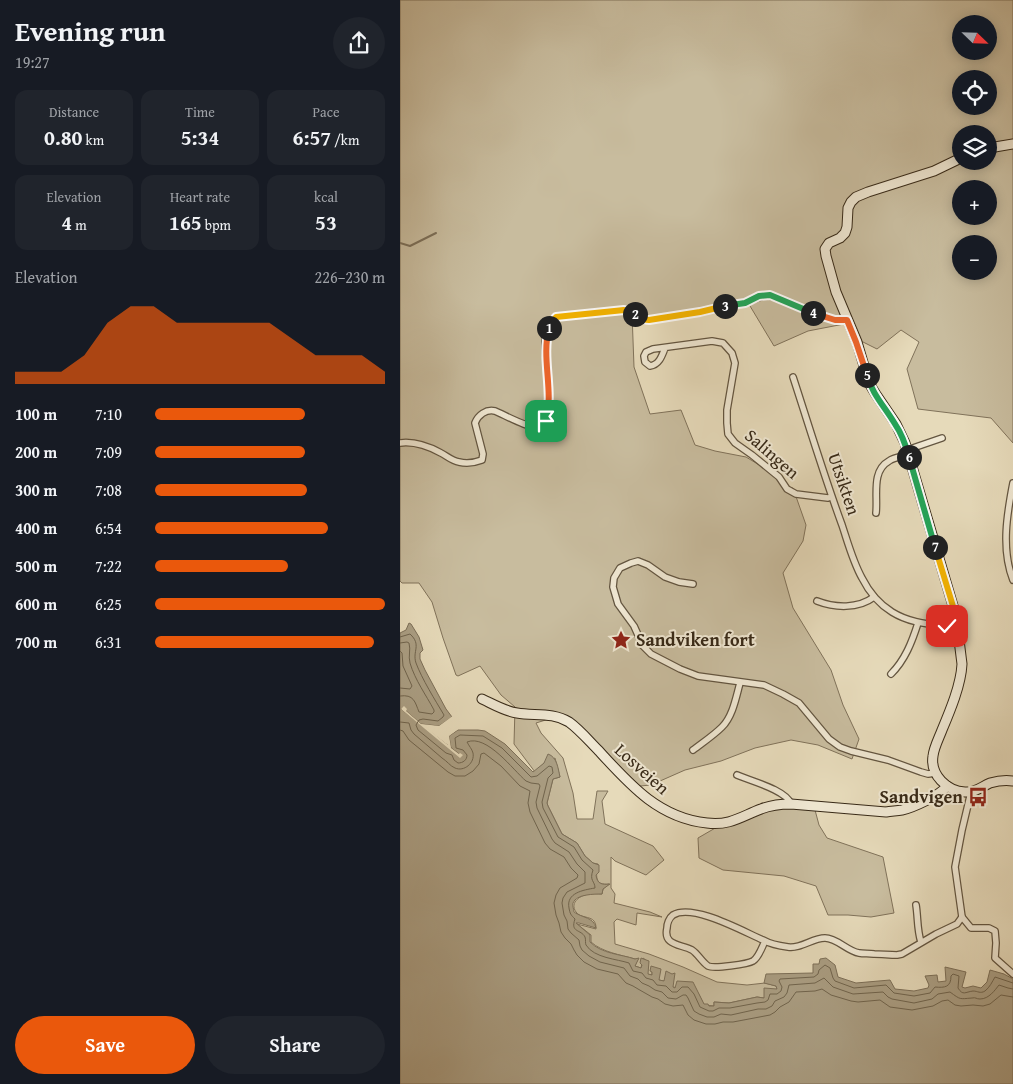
<!DOCTYPE html>
<meta charset="utf-8">
<style>
:root{--surface:#171b24;--page:#20242c;--text:#f1f3f6;--muted:#9ea1a6;--accent:#ea580c}
body{margin:0;font-family:"Gentium Book Plus",serif;background:var(--page);color:var(--text);height:100vh;display:flex;flex-direction:column;font-size:19px;white-space:nowrap}
*{box-sizing:border-box;margin:0}
p{font-size:16px;color:var(--muted)}
.icon{flex:none;width:28px;height:28px;fill:none;stroke:currentColor;stroke-width:2;stroke-linecap:round;stroke-linejoin:round}
.map{position:relative;flex:1;overflow:hidden}
.drawer{display:flex;flex-direction:column;background:var(--surface);width:400px}
.drawer>*{flex:none}
.needle{width:32px;rotate:113deg}
.controls{position:absolute;left:552px;top:15px;display:grid;gap:10px}
.controls a{display:grid;place-items:center;width:45px;height:45px;border-radius:50%;background:var(--surface);box-shadow:0 2px 12px #0003;font-size:25px}
.pin{position:absolute;display:grid;place-items:center;width:42px;height:42px;color:#fff;margin:-21px;border-radius:10px;box-shadow:0 2px 8px #0006}
.km{position:absolute;width:25px;height:25px;margin:-12px;border-radius:50%;background:#222;color:#fff;font-size:14px;line-height:25px;text-align:center}
.round{display:grid;place-items:center;flex:none;width:52px;height:52px;border-radius:26px;background:var(--page)}
.head{display:flex;align-items:center;justify-content:space-between;height:85px;padding:0 15px}
h1{font-size:28px;font-weight:700;line-height:38px}
.stats{display:grid;grid-template-columns:repeat(3,1fr);gap:8px;height:85px;padding:5px 15px}
.stats div{display:grid;align-content:center;border-radius:12px;background:var(--page);text-align:center}
.stats b{font-size:21px;font-weight:700}
.stats small{font-size:14px;font-weight:400}
.stats p{font-size:14px}
.chart{height:140px;padding:10px 15px}
.chart p{display:flex;justify-content:space-between}
.chart svg{width:100%;height:90px;margin-top:5px;fill:var(--accent);opacity:.7}
.primary-button{display:flex;gap:10px;margin-top:auto;padding:10px 15px}
.primary-button a{flex:1;height:58px;border-radius:30px;background:var(--accent);color:#fff;font-size:20px;font-weight:700;line-height:58px;text-align:center}
.primary-button a+a{background:var(--page);color:var(--text)}
ul{padding:0 15px;list-style:none;font-size:16px}
li{display:grid;grid-template-columns:80px 60px 1fr;align-items:center;height:38px}
li i{height:12px;border-radius:6px;background:var(--accent)}
main{display:flex;flex:1;min-height:0}
.map>svg:first-child{display:block}
.green{fill:#c8bc9e;stroke:#80725a;fill-rule:evenodd}
.water{fill:#aa9e83;stroke:#7c6f58}
.pier{fill:#e6daba}
.lines{fill:none;stroke-linecap:round;stroke-linejoin:round}
.shore{stroke:#70644d;stroke-width:1}
.stream{stroke:#7c6f58;stroke-width:2}
.street-casing{stroke:#635540;stroke-width:8}
.secondary-casing{stroke:#372917;stroke-width:11}
.street{stroke:#efe7d2;stroke-width:5.5}
.secondary{stroke:#efe7d2;stroke-width:9}
.split-1-casing{stroke:#fff;stroke-width:10}
.split-2-casing{stroke:#fff;stroke-width:10}
.split-3-casing{stroke:#fff;stroke-width:10}
.split-4-casing{stroke:#fff;stroke-width:10}
.split-5-casing{stroke:#fff;stroke-width:10}
.split-6-casing{stroke:#fff;stroke-width:10}
.split-7-casing{stroke:#fff;stroke-width:10}
.split-8-casing{stroke:#fff;stroke-width:10}
.split-1{stroke:#f0652b;stroke-width:6}
.split-2{stroke:#f5b400;stroke-width:6}
.split-3{stroke:#f5b400;stroke-width:6}
.split-4{stroke:#22a559;stroke-width:6}
.split-5{stroke:#f0652b;stroke-width:6}
.split-6{stroke:#22a559;stroke-width:6}
.split-7{stroke:#22a559;stroke-width:6}
.split-8{stroke:#f5b400;stroke-width:6}
.labels{text-anchor:middle;stroke-width:4;stroke-linejoin:round;paint-order:stroke}
.street-label{font-size:18px;fill:#372917;stroke:#efe7d2}
.poi-label{font-size:18px;font-weight:bold;fill:#372917;stroke:#efe7d2;text-anchor:start}
</style>
<main>
<section class="drawer">
<div class="head"><div><h1>Evening run</h1><p>19:27</p></div><a class="round"><svg class="icon" aria-label="share" viewBox="0 0 24 24"><path d="M12 15V3M7 8l5-5 5 5M5 13v7h14v-7"/></svg></a></div>
<div class="stats">
<div><p>Distance</p><b>0.80<small> km</small></b></div>
<div><p>Time</p><b>5:34</b></div>
<div><p>Pace</p><b>6:57<small> /km</small></b></div>
</div>
<div class="stats">
<div><p>Elevation</p><b>4<small> m</small></b></div>
<div><p>Heart rate</p><b>165<small> bpm</small></b></div>
<div><p>kcal</p><b>53</b></div>
</div>
<div class="chart"><p><span>Elevation</span>226–230 m</p>
<svg viewBox="0 0 160 44" preserveAspectRatio="none"><path d="M0 44V38L10 38L20 38L30 30L40 14L50 6L60 6L70 14L80 14L90 14L100 14L110 14L120 22L130 30L140 30L150 30L160 38V44z"/></svg>
</div>
<ul>
<li><b>100 m</b>7:10<i style="width:65%"></i></li>
<li><b>200 m</b>7:09<i style="width:65%"></i></li>
<li><b>300 m</b>7:08<i style="width:66%"></i></li>
<li><b>400 m</b>6:54<i style="width:75%"></i></li>
<li><b>500 m</b>7:22<i style="width:58%"></i></li>
<li><b>600 m</b>6:25<i style="width:100%"></i></li>
<li><b>700 m</b>6:31<i style="width:95%"></i></li>
</ul>
<div class="primary-button"><a>Save</a><a>Share</a></div>
</section>
<div class="map">
<svg width="613" height="1084" viewBox="0 0 613 1084">
<rect width="100%" height="100%" fill="#e6daba"/>
<filter id="stains"><feTurbulence type="fractalNoise" baseFrequency=".004" numOctaves="4"/><feColorMatrix values="0 0 0 0 .2 0 0 0 0 .09 0 0 0 0 .02 0 0 0 .5 -.17"/></filter>
<radialGradient id="worn" r=".72"><stop offset=".6" stop-color="#630" stop-opacity="0"/><stop offset="1" stop-color="#630" stop-opacity=".3"/></radialGradient>
<!-- green -->
<g class="green">
<path d="M 0,0 L 613,0 L 613,443 L 591,418 L 518,409 L 507,369 L 519,342 L 501,330 L 477,349 L 459,340 L 444,324 L 408,331 L 374,346 L 347,301 L 253,316 L 232,313 L 234,367 L 250,414 L 281,410 L 295,445 L 315,451 L 346,457 L 376,475 L 386,489 L 393,488 L 406,525 L 403,541 L 383,573 L 393,608 L 431,670 L 443,705 L 459,739 L 452,759 L 418,745 L 391,740 L 355,748 L 321,761 L 285,770 L 251,785 L 240,786 L 210,763 L 185,737 L 152,718 L 136,723 L 141,733 L 163,758 L 173,793 L 177,819 L 193,819 L 197,791 L 208,791 L 202,801 L 205,824 L 253,846 L 264,860 L 246,875 L 215,861 L 211,857 L 211,888 L 215,894 L 214,903 L 250,912 L 262,917 L 237,913 L 236,925 L 217,919 L 214,922 L 215,944 L 249,954 L 283,967 L 317,982 L 347,985 L 365,983 L 376,986 L 377,989 L 364,998 L 357,997 L 329,1003 L 314,1002 L 314,1006 L 304,1005 C 294,982 293,990 272,987 L 274,974 L 264,981 L 259,980 L 252,972 L 252,975 L 247,974 L 247,961 L 243,958 L 241,968 L 235,966 L 238,959 L 235,959 C 221,955 202,952 191,942 L 191,935 L 177,924 L 196,929 C 196,926 196,924 194,921 C 190,916 180,918 176,912 C 169,902 181,895 189,894 C 193,893 198,894 202,894 L 203,889 L 209,884 C 194,886 196,875 198,864 L 193,863 L 185,856 L 177,843 L 162,834 L 148,806 L 147,803 L 153,779 L 160,777 L 155,758 L 144,763 L 135,772 L 114,744 L 115,707 L 101,695 L 80,666 L 58,676 L 56,675 L 43,638 L 32,602 L 19,583 L 2,583 L 0,581 ZM 561,24 L 589,24 L 589,51 L 561,51 ZM 561,79 L 589,79 L 589,106 L 561,106 ZM 561,134 L 589,134 L 589,161 L 561,161 ZM 561,189 L 589,189 L 589,216 L 561,216 ZM 561,244 L 589,244 L 589,271 L 561,271 Z"/>
<polygon points="379,806 415,810 419,825 427,838 483,857 494,913 471,917 448,915 428,915 416,886 384,876 323,870 299,858 298,838 317,827"/>
</g>
<!-- water -->
<path class="water" d="M 9,623 L 11,624 L 19,637 L 23,650 L 20,653 L 20,659 L 25,670 L 46,709 L 52,717 L 39,726 L 21,724 L 5,710 L 1,709 L 59,754 L 51,748 L 49,736 L 58,730 L 78,730 L 85,731 L 105,744 L 133,772 L 144,763 L 148,754 C 157,757 158,768 160,777 L 153,779 L 147,803 L 148,806 L 162,834 L 177,843 L 185,856 L 193,863 L 199,865 L 199,872 L 196,875 C 197,884 202,885 210,884 L 203,889 L 202,894 C 195,894 176,894 173,903 C 172,906 174,909 174,912 C 182,918 194,917 196,928 L 179,923 L 176,923 L 190,935 L 190,942 C 202,954 220,954 235,959 L 239,958 L 235,966 L 241,968 L 242,965 L 240,963 L 241,958 L 249,961 L 248,974 L 252,975 L 252,972 L 250,971 L 251,966 L 261,969 L 259,980 L 264,981 L 266,971 L 272,974 L 275,973 L 273,987 L 275,988 L 277,981 L 293,982 L 304,1004 L 308,1004 L 309,1006 L 314,1006 L 314,1002 L 329,1003 L 357,997 L 364,998 L 364,988 L 377,989 L 376,986 L 364,983 L 366,974 L 413,973 L 413,964 L 419,964 L 420,959 L 426,958 L 435,965 L 438,977 L 456,983 L 490,980 L 495,989 L 514,991 L 528,988 L 529,985 L 525,976 L 537,975 L 538,982 L 546,981 L 545,967 L 566,972 L 562,987 L 565,988 L 573,986 L 581,988 L 587,982 L 590,970 L 604,974 L 613,979 L 613,1084 L 0,1084 L 0,633 L 6,630 Z"/>
<!-- pier -->
<polygon class="pier" points="4,706 7,709 6,711 21,724 39,726 54,715 54,719 40,729 26,727 48,745 47,735 57,728 61,727 49,736 51,748 59,754 60,753 63,755 60,758 1,709"/>
<g class="lines">
<!-- shore -->
<g class="shore">
<path d="M 0,637 L 10,634 C 22,645 12,651 16,663 C 22,679 35,700 44,715 L 43,717 L 38,721 L 23,719 L 19,720 L 16,725 L 18,730 L 46,753 L 52,755 L 54,760 L 58,763 C 63,763 67,760 67,755 L 63,750 L 56,748 L 55,738 L 60,735 L 83,736 L 102,748 L 131,777 L 137,776 L 149,766 L 152,767 L 153,773 L 148,778 L 142,802 L 143,808 L 158,837 L 174,847 L 182,860 L 193,870 C 189,881 195,881 195,888 C 183,890 166,893 169,908 C 170,914 171,915 175,919 C 170,933 181,929 185,937 C 186,940 185,943 186,945 C 194,958 217,959 229,963 L 233,971 L 242,973 L 246,978 L 253,980 L 257,985 L 266,986 L 272,992 L 277,992 L 282,987 L 288,987 L 294,994 L 300,1007 L 309,1011 L 313,1011 L 319,1008 L 330,1008 L 357,1003 L 365,1002 L 368,1000 L 370,994 L 377,994 L 381,991 L 382,987 L 379,981 L 380,979 L 414,977 L 418,974 L 419,970 L 425,965 L 430,968 L 433,978 L 435,981 L 454,988 L 486,985 L 494,993 L 514,996 L 530,993 L 535,987 C 545,988 551,987 551,976 L 553,974 L 559,976 L 558,988 C 563,996 565,992 573,991 C 578,991 580,994 585,991 C 590,987 592,982 595,977 L 613,983"/>
<path d="M 0,643 L 7,642 L 9,643 C 11,650 8,656 10,663 C 15,680 26,695 34,710 L 34,712 L 32,714 L 19,712 C 15,702 14,694 0,696"/>
<polyline points="0,651 2,653 3,666 12,686 10,689 0,688"/>
<path d="M 0,722 L 9,723 L 11,730 L 14,734 L 42,758 C 47,761 50,766 55,768 C 64,772 75,763 73,753 C 72,749 69,746 67,742 C 87,734 113,770 126,781 L 131,783 L 139,784 L 140,786 L 136,802 L 137,808 L 152,839 L 155,843 L 169,852 L 177,864 L 185,872 L 185,883 L 167,892 L 163,898 L 162,903 L 164,915 L 167,921 L 168,929 L 171,933 L 179,940 L 180,946 L 182,950 L 189,956 L 200,962 L 224,968 L 230,976 L 238,979 L 242,983 L 249,986 L 255,990 L 262,992 L 268,998 L 276,999 L 283,995 L 286,995 L 288,998 L 294,1011 L 299,1014 L 307,1017 L 314,1017 L 321,1014 L 331,1015 L 358,1009 L 366,1009 L 372,1006 L 375,1001 L 384,997 L 387,993 L 389,985 L 415,983 L 424,978 L 433,987 L 453,994 L 483,992 L 488,997 L 492,999 L 514,1003 L 532,999 L 538,994 L 550,992 C 561,1000 559,999 572,998 C 576,997 576,999 580,999 C 589,999 595,990 599,985 L 608,988 L 613,989"/>
<polyline points="0,730 3,731 9,740 48,772 55,776 65,776 73,771 79,764 81,754 84,753 101,766 120,786 130,791 128,803 130,812 145,843 150,849 164,857 171,868 178,875 177,878 160,888 156,895 154,903 156,915 159,923 161,932 165,938 171,944 174,950 177,955 184,962 197,969 218,974 226,983 233,986 238,989 252,997 258,999 265,1004 273,1006 283,1005 288,1015 294,1020 306,1024 315,1024 323,1022 333,1022 370,1015 375,1012 380,1007 389,1002 396,992 415,991 422,989 431,995 451,1001 458,1002 480,1000 490,1007 512,1010 533,1006 542,1001 548,1000 555,1005 561,1006 573,1005 583,1006 590,1004 601,995 613,997"/>
</g>
<!-- stream -->
<polyline class="stream" points="0,243 10,246 36,233"/>
<defs>
<g id="street">
<path d="M 265,348 C 262,356 259,365 250,366 L 245,362 L 244,356 L 246,352 L 253,349 L 312,341 L 323,343 L 332,353 L 335,363 L 327,410 L 327,423 L 328,434 L 335,443 L 352,455 L 379,477 L 387,489 L 396,494 L 428,498 L 431,497"/>
<path d="M 393,377 C 409,426 424,476 442,525 C 448,543 453,562 462,578 C 469,592 479,604 492,612 C 513,625 535,624 558,628"/>
<path d="M 0,443 C 15,441 28,446 41,453 C 47,456 52,461 59,462 C 67,464 74,463 82,460 L 83,454 L 75,423 C 78,415 86,409 95,411 C 105,415 129,429 139,427 C 158,425 144,356 145,342 C 146,333 150,324 156,317 L 224,310 L 233,313 L 239,318 L 249,320 L 300,312 L 327,305 L 345,303 L 365,295 L 375,297 L 405,310 L 435,320 L 447,320"/>
<polyline points="507,450 542,438"/>
<path d="M 613,483 C 607,514 601,549 613,580"/>
<path d="M 476,513 C 478,496 471,471 489,461 C 494,457 502,457 509,455"/>
<polyline points="293,584 279,582 265,577 248,565 238,561 231,563 220,568 214,578 213,587 218,604 234,626 243,646 251,654 280,669 298,676 364,685 383,694 399,703 429,739 440,747 451,751 488,760 521,772 528,774 536,773"/>
<path d="M 417,601 C 435,608 458,609 474,597"/>
<path d="M 491,674 C 505,660 512,642 518,623"/>
<path d="M 293,750 C 302,743 313,736 322,727 C 333,716 336,697 340,683"/>
<path d="M 337,775 C 351,781 386,790 391,804"/>
<path d="M 516,905 C 518,917 517,930 521,942"/>
<polyline points="562,917 571,928 589,928 595,931 596,943 595,958 613,974"/>
<path d="M 365,941 C 362,947 359,957 353,961 C 348,964 314,969 308,966 C 302,962 298,954 292,950 C 281,944 263,946 267,928 C 267,924 269,918 273,915 C 293,903 344,932 363,940 C 370,944 380,946 388,947 C 401,949 412,938 425,938 C 437,938 447,951 459,953 C 464,954 469,953 474,954 C 482,954 489,955 497,955 L 502,954 L 536,934 L 557,924 L 562,917 L 555,867 L 562,830 L 571,792"/>
</g>
<g id="secondary">
<polyline points="589,148 613,144"/>
<path d="M 561,158 L 534,171 L 468,192 L 456,197 L 451,202 L 448,208 L 447,227 L 445,233 L 440,238 L 429,243 L 425,249 L 426,256 L 436,292 L 457,342 L 469,383 L 475,393 L 496,424 L 505,443 L 556,616 L 562,664 C 561,685 550,711 542,730 C 539,738 534,747 533,756 C 530,775 547,791 565,792 C 575,793 581,787 590,783 C 597,781 606,780 613,781"/>
<path d="M 82,699 C 93,704 104,711 117,713 C 134,716 153,712 169,722 C 180,730 189,741 199,751 C 230,785 259,818 307,823 C 330,826 342,816 361,809 C 371,805 381,804 391,804 L 486,812 C 491,811 496,811 502,810 C 512,808 541,795 547,786"/>
</g>
</defs>
<!-- street casing -->
<use href="#street" class="street-casing"/>
<!-- secondary casing -->
<use href="#secondary" class="secondary-casing"/>
<!-- street -->
<use href="#street" class="street"/>
<!-- secondary -->
<use href="#secondary" class="secondary"/>
</g>
<g class="lines">
<defs>
<path id="split-1" d="M 146,421 C 154,390 141,359 149,328"/>
<polyline id="split-2" points="149,328 156,317 224,310 235,314"/>
<path id="split-3" d="M 235,314 C 239,317 243,320 249,320 L 300,312 L 325,306"/>
<polyline id="split-4" points="325,306 345,303 359,296 370,295 413,313"/>
<polyline id="split-5" points="413,313 435,320 447,320 456,342 467,375"/>
<path id="split-6" d="M 467,375 C 472,394 485,407 495,424 C 502,434 506,446 509,457"/>
<polyline id="split-7" points="509,457 535,547"/>
<polyline id="split-8" points="535,547 556,616 558,628 547,626"/>
</defs>
<!-- split-1 casing -->
<use href="#split-1" class="split-1-casing"/>
<!-- split-2 casing -->
<use href="#split-2" class="split-2-casing"/>
<!-- split-3 casing -->
<use href="#split-3" class="split-3-casing"/>
<!-- split-4 casing -->
<use href="#split-4" class="split-4-casing"/>
<!-- split-5 casing -->
<use href="#split-5" class="split-5-casing"/>
<!-- split-6 casing -->
<use href="#split-6" class="split-6-casing"/>
<!-- split-7 casing -->
<use href="#split-7" class="split-7-casing"/>
<!-- split-8 casing -->
<use href="#split-8" class="split-8-casing"/>
<!-- split-1 -->
<use href="#split-1" class="split-1"/>
<!-- split-2 -->
<use href="#split-2" class="split-2"/>
<!-- split-3 -->
<use href="#split-3" class="split-3"/>
<!-- split-4 -->
<use href="#split-4" class="split-4"/>
<!-- split-5 -->
<use href="#split-5" class="split-5"/>
<!-- split-6 -->
<use href="#split-6" class="split-6"/>
<!-- split-7 -->
<use href="#split-7" class="split-7"/>
<!-- split-8 -->
<use href="#split-8" class="split-8"/>
</g>
<!-- icons -->
<defs>
<symbol id="sight-bare" viewBox="-9 -9 18 18"><path d="M0-6L1.8-2.2L6-1.7L2.9 1.2L3.7 5.4L0 3.3L-3.7 5.4L-2.9 1.2L-6-1.7L-1.8-2.2Z" fill="#8f2418" stroke="#efe7d2" stroke-width="2.5" paint-order="stroke"/></symbol>
<symbol id="bus-bare" viewBox="-9 -9 18 18"><path d="M-5-6H5V4H4V6H2V4H-2V6H-4V4H-5ZM-3.5-4V0h7V-4ZM-3.5 1.2v1.5H-2V1.2ZM2 1.2v1.5H3.5V1.2Z" fill="#8f2418" stroke="#efe7d2" stroke-width="2.5" paint-order="stroke"/></symbol>
</defs>
<g fill-rule="evenodd">
<use href="#sight-bare" x="207" y="626" width="28" height="28"/>
<use href="#bus-bare" x="564" y="783" width="28" height="28"/>
</g>
<g class="labels">
<!-- street labels -->
<g class="street-label">
<text transform="translate(372 454) rotate(41)" y="6">Salingen</text>
<text transform="translate(444 484) rotate(71)" y="6">Utsikten</text>
<text transform="translate(242 769) rotate(42)" y="6">Losveien</text>
</g>
<!-- poi labels -->
<g class="poi-label">
<text x="236" y="646">Sandviken fort</text>
<text x="563" y="803" text-anchor="end">Sandvigen</text>
</g>
</g>
<rect width="100%" height="100%" filter="url(#stains)"/>
<rect width="100%" height="100%" fill="url(#worn)"/>
</svg>
<div class="controls">
<a><svg class="needle" viewBox="-14 -14 28 28"><path d="M0-13l5 13h-10z" fill="#e53935"/><path d="M0 13l5-13h-10z" fill="#9ea1a6"/></svg></a>
<a><svg class="icon" aria-label="locate" viewBox="0 0 24 24"><circle cx="12" cy="12" r="6"/><path d="M12 2v4M12 18v4M2 12h4M18 12h4"/></svg></a>
<a><svg class="icon" aria-label="layers" viewBox="0 0 24 24"><path d="M12 4l9 5-9 5-9-5zM3 14l9 5 9-5"/></svg></a>
<a>+</a>
<a>−</a>
</div>
<div class="pin" style="left:146px;top:421px;background:#1e9e55"><svg class="icon" aria-label="arrive" viewBox="0 0 24 24"><path d="M6 21V4h12l-3 4 3 4H6"/></svg></div>
<div class="pin" style="left:547px;top:626px;background:#d93025"><svg class="icon" aria-label="check" viewBox="0 0 24 24"><path d="M5 12l5 5 9-10"/></svg></div>
<b class="km" style="left:149px;top:328px">1</b>
<b class="km" style="left:235px;top:314px">2</b>
<b class="km" style="left:325px;top:306px">3</b>
<b class="km" style="left:413px;top:313px">4</b>
<b class="km" style="left:467px;top:375px">5</b>
<b class="km" style="left:509px;top:457px">6</b>
<b class="km" style="left:535px;top:547px">7</b>
</div>
</main>
